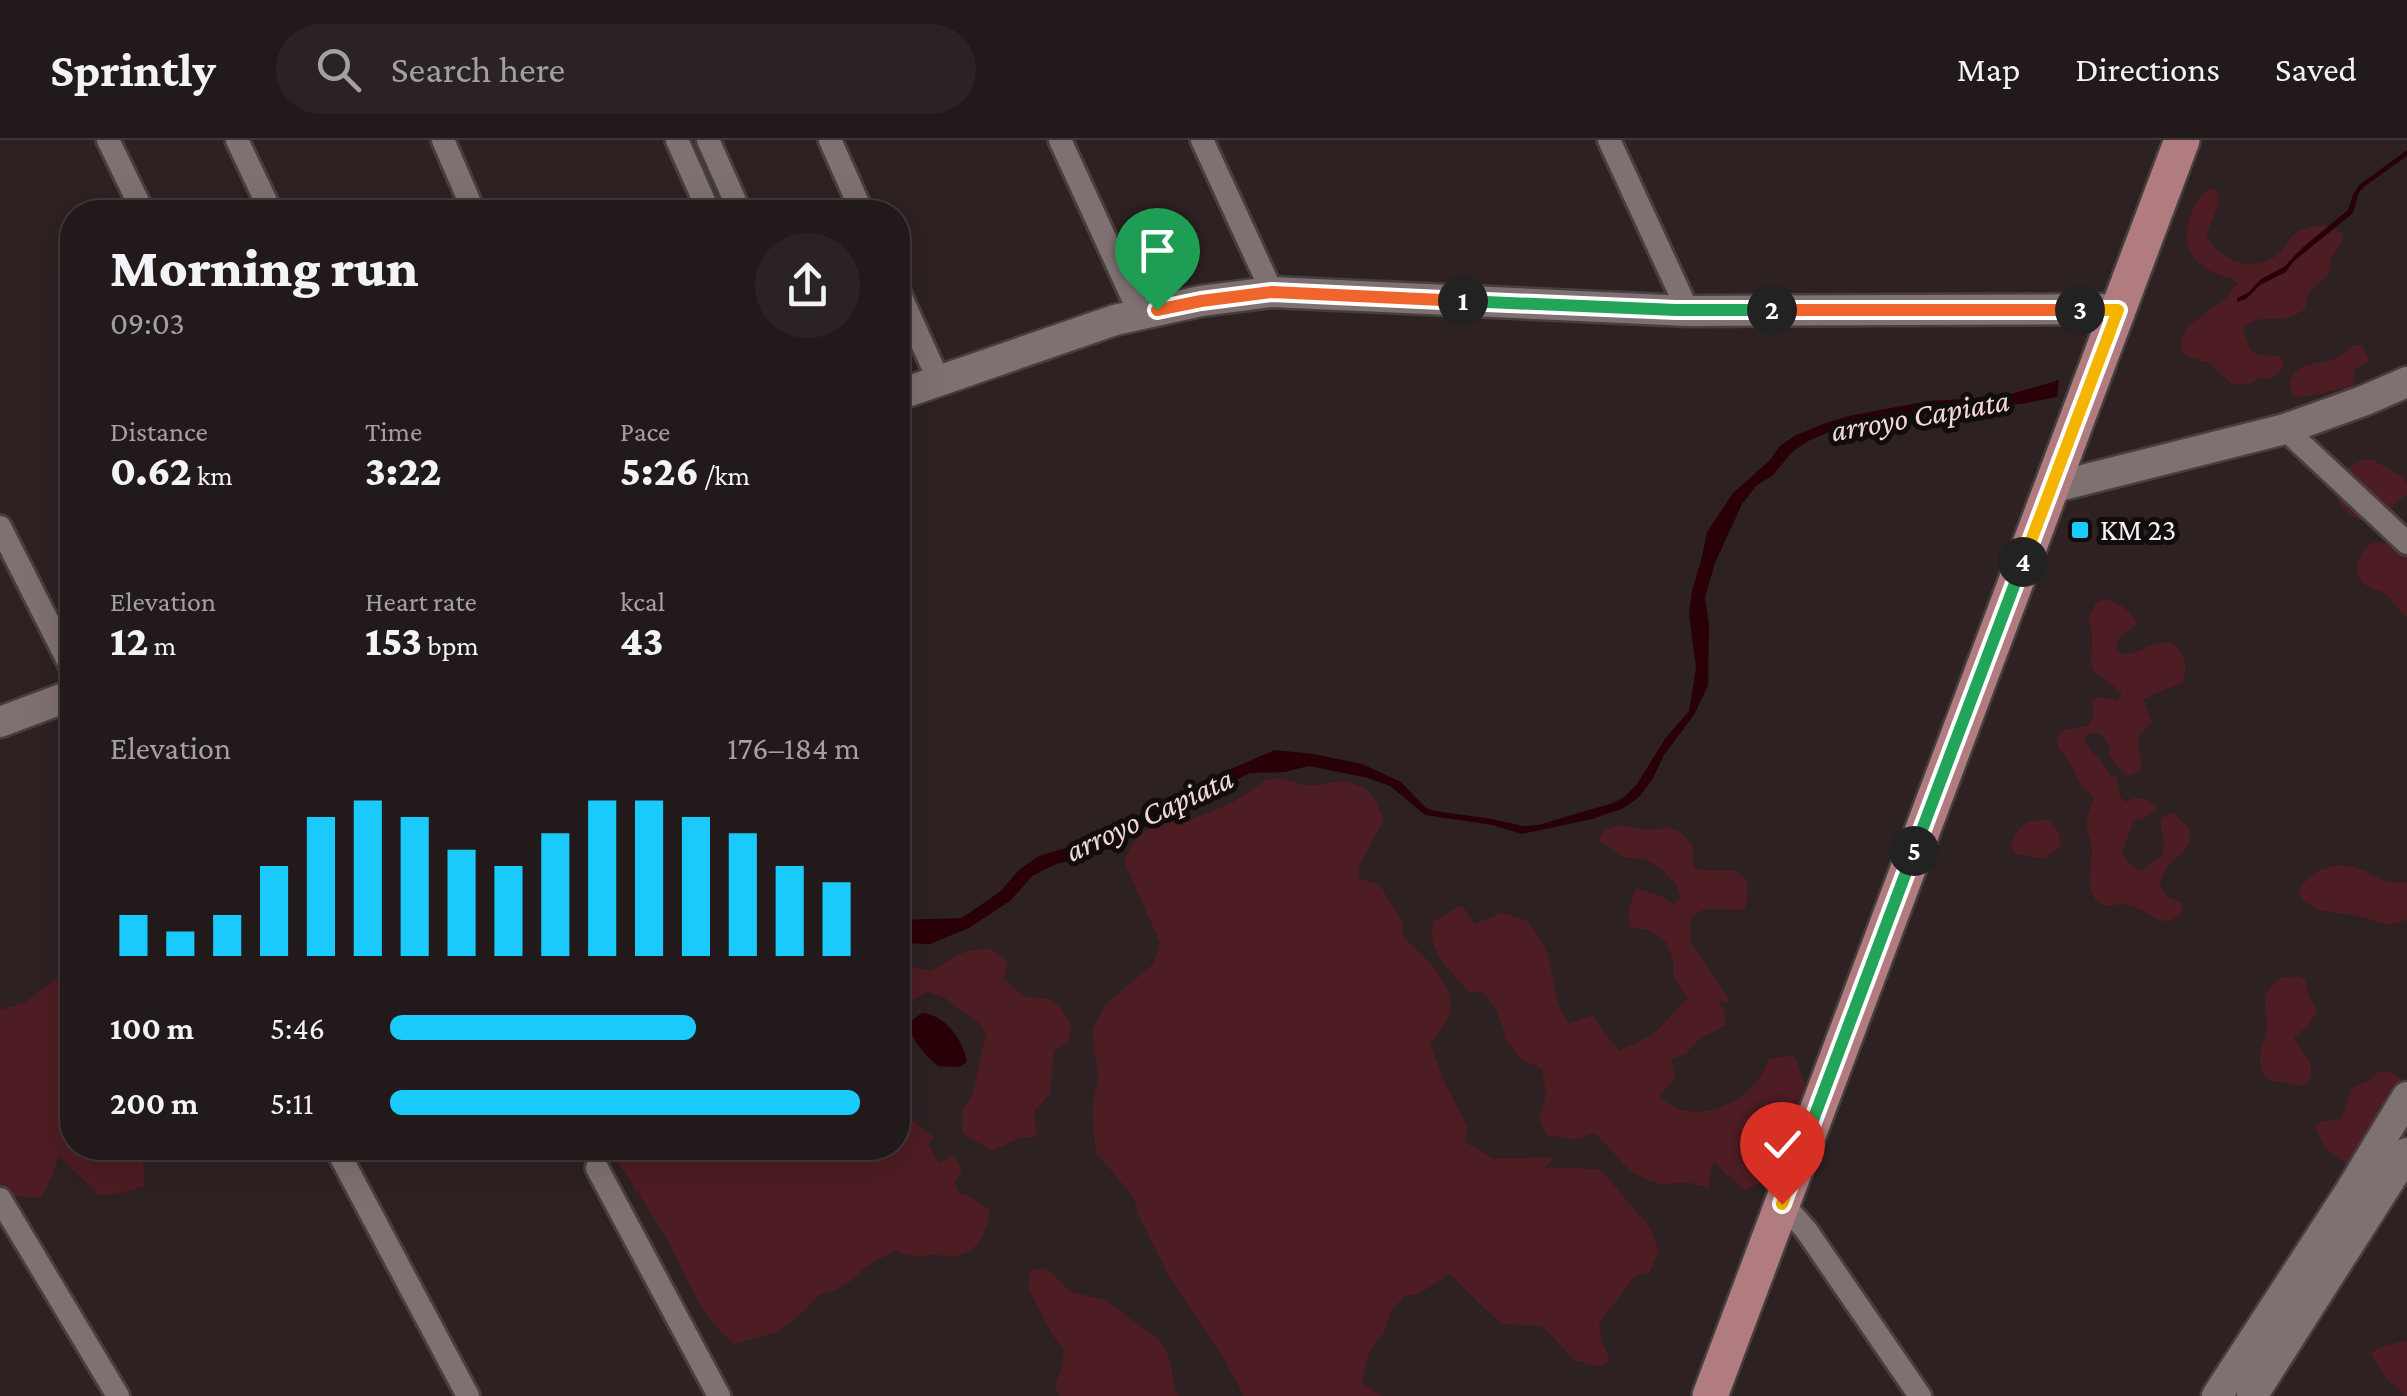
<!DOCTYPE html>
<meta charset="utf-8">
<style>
:root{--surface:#22191a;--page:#2a2223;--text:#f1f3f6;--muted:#a2a0a2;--line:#3f3839;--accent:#1acafc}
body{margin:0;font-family:"Crimson Pro",serif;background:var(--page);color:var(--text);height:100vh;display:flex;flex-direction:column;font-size:38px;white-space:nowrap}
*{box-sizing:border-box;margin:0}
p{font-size:32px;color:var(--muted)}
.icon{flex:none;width:55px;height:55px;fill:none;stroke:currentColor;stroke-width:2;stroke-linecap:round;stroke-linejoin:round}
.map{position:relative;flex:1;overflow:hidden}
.details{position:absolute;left:60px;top:60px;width:850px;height:960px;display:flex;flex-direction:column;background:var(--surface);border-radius:40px;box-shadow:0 10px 40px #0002,0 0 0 2px var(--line)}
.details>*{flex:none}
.pin{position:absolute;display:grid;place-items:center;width:85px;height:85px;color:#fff;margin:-102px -42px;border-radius:50% 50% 50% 0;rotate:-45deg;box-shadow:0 0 10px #0007}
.pin .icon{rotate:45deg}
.km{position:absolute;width:50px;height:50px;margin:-25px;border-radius:50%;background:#222;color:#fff;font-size:28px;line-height:50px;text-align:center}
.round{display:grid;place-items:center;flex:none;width:105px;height:105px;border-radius:52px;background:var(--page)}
.summary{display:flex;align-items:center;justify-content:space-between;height:170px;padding:0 50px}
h1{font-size:55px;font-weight:800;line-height:75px}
.figures{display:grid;grid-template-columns:repeat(3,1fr);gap:15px;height:170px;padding:10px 50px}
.figures div{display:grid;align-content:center}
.figures b{font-size:42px;font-weight:800}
.figures small{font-size:28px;font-weight:400}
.figures p{font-size:28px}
.chart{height:280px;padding:20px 50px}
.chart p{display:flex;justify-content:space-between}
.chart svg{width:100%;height:180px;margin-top:10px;stroke:var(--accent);stroke-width:6}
ul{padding:0 50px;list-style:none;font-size:32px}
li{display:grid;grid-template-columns:160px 120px 1fr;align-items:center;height:75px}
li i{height:25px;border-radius:12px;background:var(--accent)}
header{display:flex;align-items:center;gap:60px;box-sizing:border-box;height:140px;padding:0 50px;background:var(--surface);border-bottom:2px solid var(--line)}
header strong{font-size:48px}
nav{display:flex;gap:55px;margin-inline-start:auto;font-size:35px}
.search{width:700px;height:90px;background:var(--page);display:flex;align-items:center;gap:25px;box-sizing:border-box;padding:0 35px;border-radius:55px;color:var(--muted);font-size:38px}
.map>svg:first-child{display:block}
.green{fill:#4e1c23}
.water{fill:#2a0007}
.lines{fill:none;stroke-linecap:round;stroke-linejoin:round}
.street-casing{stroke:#473e3e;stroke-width:28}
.secondary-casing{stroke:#473e3e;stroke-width:35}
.primary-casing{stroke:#473e3e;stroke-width:40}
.street{stroke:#7f7171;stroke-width:22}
.secondary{stroke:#7f7171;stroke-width:30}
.primary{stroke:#b07c7f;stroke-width:35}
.split-1-casing{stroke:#fff;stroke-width:20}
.split-2-casing{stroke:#fff;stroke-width:20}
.split-3-casing{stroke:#fff;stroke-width:20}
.split-4-casing{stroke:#fff;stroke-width:20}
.split-5-casing{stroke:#fff;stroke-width:20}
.split-6-casing{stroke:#fff;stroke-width:20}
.split-7-casing{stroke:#fff;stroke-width:20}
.split-1{stroke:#f0652b;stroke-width:12}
.split-2{stroke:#22a559;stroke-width:12}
.split-3{stroke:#f0652b;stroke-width:12}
.split-4{stroke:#f5b400;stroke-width:12}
.split-5{stroke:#22a559;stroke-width:12}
.split-6{stroke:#22a559;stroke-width:12}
.split-7{stroke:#f5b400;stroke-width:12}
.poi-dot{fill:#1acafc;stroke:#120d0d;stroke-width:4}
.labels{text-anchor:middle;stroke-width:10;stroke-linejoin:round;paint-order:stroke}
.poi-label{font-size:30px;fill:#f9f1f1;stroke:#120d0d;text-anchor:start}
.water-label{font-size:32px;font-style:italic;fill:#f4d8d9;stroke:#120d0d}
</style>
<header>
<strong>Sprintly</strong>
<div class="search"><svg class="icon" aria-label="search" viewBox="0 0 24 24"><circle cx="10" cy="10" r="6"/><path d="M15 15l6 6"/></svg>Search here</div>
<nav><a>Map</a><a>Directions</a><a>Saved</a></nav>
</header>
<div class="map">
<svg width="2407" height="1256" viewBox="0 0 2407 1256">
<rect width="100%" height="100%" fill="#2d2122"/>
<!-- green -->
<g class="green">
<path d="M 2215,48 C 2224,64 2211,80 2206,96 C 2218,119 2249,133 2273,118 C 2281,113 2283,108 2288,101 C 2301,84 2329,80 2343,95 L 2341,103 L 2331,118 L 2328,135 L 2309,152 L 2305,169 C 2300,172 2296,176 2290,177 C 2273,182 2256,173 2243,190 L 2251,211 L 2262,215 L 2279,216 L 2284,223 L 2281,231 L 2267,240 L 2262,237 L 2249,244 L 2231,244 L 2209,223 L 2187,217 L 2181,209 L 2181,200 L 2188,184 L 2191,184 L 2225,159 L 2238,143 C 2229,136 2219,136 2209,130 C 2185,117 2182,93 2193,69 C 2198,58 2203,51 2215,48 Z"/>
<path d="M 2354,205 L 2362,205 L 2369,220 L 2355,229 L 2353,247 L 2298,258 L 2292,252 L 2289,243 C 2301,216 2320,228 2340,216 C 2345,213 2349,209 2354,205 Z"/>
<path d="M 2364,320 L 2373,320 L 2403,337 L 2407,344 L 2407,354 L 2395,363 L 2388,379 L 2373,385 C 2352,378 2329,365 2340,340 C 2345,328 2352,324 2364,320 Z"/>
<path d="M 2375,402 L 2402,406 L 2407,413 L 2407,478 C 2399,471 2393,460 2385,454 C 2378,449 2368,449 2363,443 C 2351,429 2360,407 2375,402 Z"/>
<path d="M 2103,459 C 2119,461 2129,470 2137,483 L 2118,499 L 2116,508 L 2122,514 C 2144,515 2165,490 2180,511 C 2188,522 2186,531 2183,542 L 2143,559 L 2152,582 C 2147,589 2137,593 2138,602 C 2138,619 2150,631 2126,636 L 2109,615 L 2110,607 L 2100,593 L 2091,593 L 2084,598 C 2089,614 2106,619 2111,638 L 2116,634 L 2120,657 L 2127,662 L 2134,658 L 2143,658 L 2157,668 L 2143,679 L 2134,681 L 2122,713 L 2133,727 L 2141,731 L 2163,715 L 2164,707 L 2160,679 L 2167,674 L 2175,673 C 2180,682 2188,684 2190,693 C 2193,706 2180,714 2172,722 C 2166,729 2162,736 2160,745 L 2166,756 L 2182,763 L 2183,771 C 2177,777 2172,782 2163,781 C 2152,779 2142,768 2128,765 C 2117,763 2101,770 2093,756 C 2086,742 2092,725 2092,710 C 2092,702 2087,695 2087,687 C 2086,677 2091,667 2094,657 L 2081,647 L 2070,623 L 2059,609 L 2057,601 L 2060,591 L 2089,586 L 2093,578 L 2092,559 L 2100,557 L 2117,560 L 2122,553 L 2093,530 L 2091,522 L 2092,496 L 2088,479 L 2096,463 Z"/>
<path d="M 1280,638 L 1308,646 L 1346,641 L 1366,649 L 1376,662 L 1384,679 L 1358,729 L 1360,738 L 1380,745 L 1403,783 L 1402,796 C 1420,811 1454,843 1450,869 C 1448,882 1438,893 1430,904 L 1444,941 L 1467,986 L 1465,1002 L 1494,1019 L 1556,1017 L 1545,1027 L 1600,1029 L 1651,1089 L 1659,1111 L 1649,1133 L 1635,1136 L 1599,1184 L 1602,1201 L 1610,1221 L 1600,1227 L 1574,1220 L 1542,1186 L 1501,1184 L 1450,1134 L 1419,1154 L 1404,1156 L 1391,1172 L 1384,1193 L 1370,1210 L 1361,1242 L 1382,1256 L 1244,1256 L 1224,1219 L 1169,1136 L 1139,1076 L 1133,1056 L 1096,1013 L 1092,970 L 1098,936 L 1092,890 L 1105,865 L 1153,824 L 1160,803 L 1124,721 L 1133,703 L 1145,691 L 1166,681 L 1182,683 L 1232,663 L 1264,641 Z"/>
<path d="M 2047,680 C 2058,687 2060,693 2061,705 C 2045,724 2037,717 2015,714 L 2011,706 C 2018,686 2026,679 2047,680 Z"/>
<path d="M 1621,685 L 1645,690 L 1669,688 L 1680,692 L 1692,704 L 1694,728 L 1709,731 L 1734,730 L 1747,740 L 1747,762 L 1744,770 L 1705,769 L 1690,778 L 1690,802 L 1730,862 L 1718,862 L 1724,869 L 1726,885 L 1698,900 L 1687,913 L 1671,919 L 1676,938 L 1659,955 C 1692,993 1756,960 1769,919 L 1793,915 L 1795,918 L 1811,960 L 1786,992 L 1768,998 L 1768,1003 L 1778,1019 L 1776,1037 L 1744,1050 L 1714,1022 L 1711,1029 L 1709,1048 L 1686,1042 L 1664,1045 L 1643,1038 L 1628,1029 L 1595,993 L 1574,1000 L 1547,995 L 1539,980 L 1546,954 L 1542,929 L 1520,919 L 1507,901 L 1496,868 L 1483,852 L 1469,852 C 1452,831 1424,810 1434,781 L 1462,765 L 1475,784 L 1501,773 L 1529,781 L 1548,814 L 1558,864 L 1568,884 L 1593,875 L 1601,889 L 1620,911 L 1653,894 L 1688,858 L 1673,837 L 1673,820 L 1666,802 L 1648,790 L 1630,787 L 1628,772 L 1636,748 L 1661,756 L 1674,765 L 1681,759 L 1675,743 L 1660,727 L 1644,719 L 1626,718 L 1598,700 L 1605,690 Z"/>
<path d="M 2338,725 L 2355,727 L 2390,743 L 2407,742 L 2407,780 L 2389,785 L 2354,775 L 2319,770 L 2303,761 L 2299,751 C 2309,733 2319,729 2338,725 Z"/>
<polygon points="987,808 995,811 1007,823 1004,839 1023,856 1052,860 1061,868 1071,883 1069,900 1054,911 1050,955 1034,971 1037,997 1022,997 992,1011 962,993 962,970 972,956 986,894 981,884 970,876 943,857 928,852 914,859 898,873 898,823 931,831 964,812"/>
<polygon points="72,829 72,1008 142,1008 145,1046 118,1054 98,1055 59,1016 53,1034 41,1058 0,1056 0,870 24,863 67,830"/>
<path d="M 2297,836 L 2305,839 L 2309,856 L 2317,871 L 2308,886 L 2294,897 C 2298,909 2312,917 2311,931 C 2310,950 2295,946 2283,942 C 2274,940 2267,942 2263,933 C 2254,914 2267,902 2267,887 C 2267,862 2257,860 2279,838 Z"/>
<path d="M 2380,931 C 2394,930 2401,937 2407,950 L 2380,969 L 2379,978 L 2348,1033 C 2344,1014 2338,1020 2327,1009 C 2322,1004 2318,994 2315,987 L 2321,982 L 2339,979 L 2344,972 L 2351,948 L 2366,942 Z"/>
<path d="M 898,969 L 934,997 L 928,1005 L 940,1023 L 954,1015 L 962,1032 L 955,1043 L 960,1054 L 972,1057 L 990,1070 C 989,1092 975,1116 951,1117 C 946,1117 940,1115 935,1115 C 913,1115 916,1120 895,1110 L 864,1128 L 853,1140 L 836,1150 L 819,1155 L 802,1173 L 778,1192 L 735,1204 C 696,1174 684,1127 660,1087 C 643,1060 625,1034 609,1008 L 898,1008 Z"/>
<polygon points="1047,1128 1071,1152 1105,1160 1158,1199 1167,1213 1172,1229 1174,1248 1178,1256 1059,1256 1055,1247 1062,1227 1064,1209 1053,1196 1028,1148 1030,1130"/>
<polygon points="2407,1200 2407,1256 2406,1256 2388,1240 2371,1214 2378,1208"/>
</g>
<!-- water -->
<g class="water">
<polygon points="2407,10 2407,16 2365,46 2359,52 2353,73 2293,122 2286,132 2260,145 2246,159 2237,162 2237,158 2248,153 2261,139 2284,127 2301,109 2348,70 2353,55 2359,45"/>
<polygon points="2059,240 2057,257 2021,264 1945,268 1836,289 1808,301 1792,312 1773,335 1756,346 1742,364 1715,423 1705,457 1709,485 1708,546 1694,575 1664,615 1652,640 1638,658 1622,669 1592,679 1522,694 1492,685 1425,675 1390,646 1368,638 1309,626 1284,632 1250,633 1167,674 1108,708 1077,719 1056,724 1032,736 1010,761 969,788 930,804 898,803 898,780 962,778 1001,751 1020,729 1039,716 1102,697 1159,664 1185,654 1205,640 1275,610 1314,614 1362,624 1401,642 1426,668 1435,671 1492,679 1523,686 1538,685 1613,663 1624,657 1637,644 1665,599 1689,571 1696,528 1689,474 1692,451 1702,417 1707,392 1733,353 1769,321 1780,306 1796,295 1826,283 1849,276 1928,261 2001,257"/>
<path d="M 922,873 C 947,876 962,899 967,922 L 959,927 L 938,926 C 925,915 911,900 908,883 Z"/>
</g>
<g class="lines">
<defs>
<g id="street">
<polyline points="108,0 143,72"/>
<polyline points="237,0 271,72"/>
<polyline points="443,0 474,72"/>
<polyline points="677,0 709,72"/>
<polyline points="708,0 740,72"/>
<polyline points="830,0 862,72"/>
<polyline points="1060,0 1140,174"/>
<polyline points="1202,0 1272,152"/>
<polyline points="1609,0 1688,171"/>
<polyline points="898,150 938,239"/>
<polyline points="2285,289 2407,403"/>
<polyline points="0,387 72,529"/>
<polyline points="336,1008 468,1256"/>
<polyline points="597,1028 719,1256"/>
<polyline points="0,1059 118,1256"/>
<polyline points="1782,1063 1806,1090 1920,1256"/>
</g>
<g id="secondary">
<polyline points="898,255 1115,180 1201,161 1272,152 1688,171 2118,169"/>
<polyline points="2051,348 2285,289 2363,261 2407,242"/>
<polyline points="0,582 72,555"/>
<polyline points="2217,1256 2351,1050 2407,957"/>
<polyline points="2252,1256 2407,1013"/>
</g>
<polyline id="primary" points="1710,1256 2182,0"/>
</defs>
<!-- street casing -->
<use href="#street" class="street-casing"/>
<!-- secondary casing -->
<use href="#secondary" class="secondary-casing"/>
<!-- primary casing -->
<use href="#primary" class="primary-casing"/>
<!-- street -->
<use href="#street" class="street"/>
<!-- secondary -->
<use href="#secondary" class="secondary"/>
<!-- primary -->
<use href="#primary" class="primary"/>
</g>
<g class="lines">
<defs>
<polyline id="split-1" points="1157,170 1201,161 1272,152 1463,161"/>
<polyline id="split-2" points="1463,161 1676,170 1772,170"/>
<polyline id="split-3" points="1772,170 2080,170"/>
<polyline id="split-4" points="2023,422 2118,170 2080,170"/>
<polyline id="split-5" points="1914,711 2023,422"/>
<polyline id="split-6" points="1806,999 1914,711"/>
<polyline id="split-7" points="1782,1064 1806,999"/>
</defs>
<!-- split-1 casing -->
<use href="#split-1" class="split-1-casing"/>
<!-- split-2 casing -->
<use href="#split-2" class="split-2-casing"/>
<!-- split-3 casing -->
<use href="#split-3" class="split-3-casing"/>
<!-- split-4 casing -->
<use href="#split-4" class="split-4-casing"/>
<!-- split-5 casing -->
<use href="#split-5" class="split-5-casing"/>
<!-- split-6 casing -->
<use href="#split-6" class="split-6-casing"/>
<!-- split-7 casing -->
<use href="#split-7" class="split-7-casing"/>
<!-- split-1 -->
<use href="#split-1" class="split-1"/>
<!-- split-2 -->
<use href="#split-2" class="split-2"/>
<!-- split-3 -->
<use href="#split-3" class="split-3"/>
<!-- split-4 -->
<use href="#split-4" class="split-4"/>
<!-- split-5 -->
<use href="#split-5" class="split-5"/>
<!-- split-6 -->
<use href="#split-6" class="split-6"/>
<!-- split-7 -->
<use href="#split-7" class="split-7"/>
</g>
<!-- markers -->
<rect class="poi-dot" x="2070" y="380" width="20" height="20" rx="5"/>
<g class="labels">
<!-- poi labels -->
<g class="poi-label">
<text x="2100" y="400">KM 23</text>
</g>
<!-- water labels -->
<g class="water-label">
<text transform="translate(1920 275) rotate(-10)" y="11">arroyo Capiata</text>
<text transform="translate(1149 674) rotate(-25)" y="11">arroyo Capiata</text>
</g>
</g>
</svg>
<div class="pin" style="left:1157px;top:170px;background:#1e9e55"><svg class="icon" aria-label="arrive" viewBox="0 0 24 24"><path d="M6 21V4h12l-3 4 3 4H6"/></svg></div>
<div class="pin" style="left:1782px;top:1064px;background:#d93025"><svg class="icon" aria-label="check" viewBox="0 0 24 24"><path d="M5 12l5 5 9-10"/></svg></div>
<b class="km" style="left:1463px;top:161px">1</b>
<b class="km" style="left:1772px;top:170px">2</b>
<b class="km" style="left:2080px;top:170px">3</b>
<b class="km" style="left:2023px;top:422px">4</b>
<b class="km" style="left:1914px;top:711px">5</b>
<section class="details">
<div class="summary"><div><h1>Morning run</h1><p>09:03</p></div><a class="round"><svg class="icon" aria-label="share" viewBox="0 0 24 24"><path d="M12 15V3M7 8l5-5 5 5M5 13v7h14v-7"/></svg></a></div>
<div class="figures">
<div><p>Distance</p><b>0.62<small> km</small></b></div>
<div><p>Time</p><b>3:22</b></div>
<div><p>Pace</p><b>5:26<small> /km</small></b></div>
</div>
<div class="figures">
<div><p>Elevation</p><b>12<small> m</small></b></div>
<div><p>Heart rate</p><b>153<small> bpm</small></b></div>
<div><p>kcal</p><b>43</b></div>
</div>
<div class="chart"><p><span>Elevation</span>176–184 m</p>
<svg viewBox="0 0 160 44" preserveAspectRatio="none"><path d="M5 44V34M15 44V38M25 44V34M35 44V22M45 44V10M55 44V6M65 44V10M75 44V18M85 44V22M95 44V14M105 44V6M115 44V6M125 44V10M135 44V14M145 44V22M155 44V26"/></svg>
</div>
<ul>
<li><b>100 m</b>5:46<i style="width:65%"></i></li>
<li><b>200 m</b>5:11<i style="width:100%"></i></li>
</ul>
</section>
</div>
